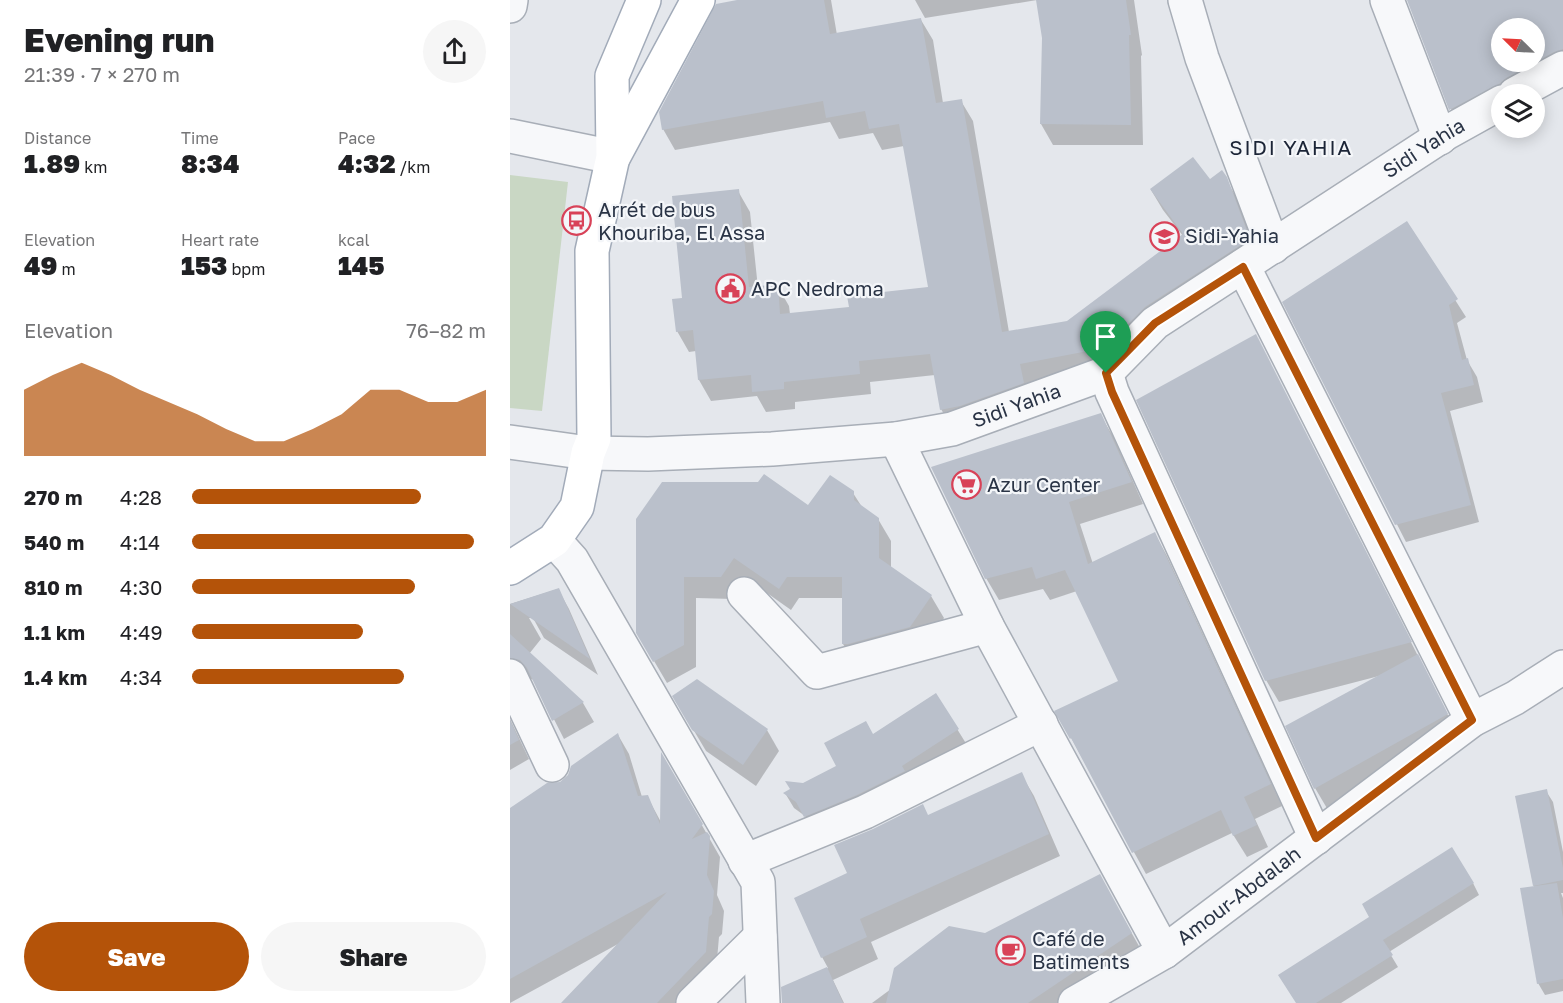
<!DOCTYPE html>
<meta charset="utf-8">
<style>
:root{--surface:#fff;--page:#f6f6f6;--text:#202124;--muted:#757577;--accent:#b45309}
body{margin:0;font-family:"Golos Text",sans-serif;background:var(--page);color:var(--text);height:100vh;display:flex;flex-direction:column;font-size:22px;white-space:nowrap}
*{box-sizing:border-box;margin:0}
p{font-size:20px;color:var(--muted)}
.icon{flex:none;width:33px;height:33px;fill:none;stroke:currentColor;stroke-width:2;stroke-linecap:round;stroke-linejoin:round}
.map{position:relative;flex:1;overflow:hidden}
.details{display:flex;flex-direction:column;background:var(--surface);width:510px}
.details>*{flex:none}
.needle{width:39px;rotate:294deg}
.fabs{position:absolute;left:981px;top:18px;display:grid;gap:12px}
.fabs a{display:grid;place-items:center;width:54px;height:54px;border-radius:50%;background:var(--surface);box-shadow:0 3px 15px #0003;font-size:30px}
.pin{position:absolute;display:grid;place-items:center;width:51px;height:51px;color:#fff;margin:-62px -26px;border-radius:50% 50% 50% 0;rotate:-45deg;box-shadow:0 0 6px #0007}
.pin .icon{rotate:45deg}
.round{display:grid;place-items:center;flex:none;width:63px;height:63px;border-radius:32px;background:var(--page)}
.head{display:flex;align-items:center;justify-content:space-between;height:102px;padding:0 24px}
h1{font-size:33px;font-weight:800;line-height:45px}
.metrics{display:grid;grid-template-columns:repeat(3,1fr);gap:9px;height:102px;padding:6px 24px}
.metrics div{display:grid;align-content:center}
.metrics b{font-size:26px;font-weight:800}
.metrics small{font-size:16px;font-weight:400}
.metrics p{font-size:16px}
.chart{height:168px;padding:12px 24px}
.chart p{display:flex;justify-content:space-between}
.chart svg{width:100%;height:108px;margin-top:6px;fill:var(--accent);opacity:.7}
.action{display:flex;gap:12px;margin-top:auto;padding:12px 24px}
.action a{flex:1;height:69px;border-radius:36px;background:var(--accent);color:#fff;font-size:24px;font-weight:800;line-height:69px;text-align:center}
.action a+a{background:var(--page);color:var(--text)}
ul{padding:0 24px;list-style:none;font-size:20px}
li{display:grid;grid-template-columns:96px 72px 1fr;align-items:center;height:45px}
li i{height:15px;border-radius:8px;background:var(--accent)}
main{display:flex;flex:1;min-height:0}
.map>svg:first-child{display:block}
.green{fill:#c9d7c4}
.shadow{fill:#0003;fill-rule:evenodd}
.building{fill:#bac0cb;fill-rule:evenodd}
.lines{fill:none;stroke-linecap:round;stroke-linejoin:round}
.minor-casing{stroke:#a8aeb7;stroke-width:36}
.tertiary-casing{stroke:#a8aeb7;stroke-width:36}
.primary-casing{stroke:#a2abb9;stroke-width:36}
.minor{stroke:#f7f8fa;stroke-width:33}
.tertiary{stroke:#f7f8fa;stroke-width:33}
.primary{stroke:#fff;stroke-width:33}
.route-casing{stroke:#fff;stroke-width:12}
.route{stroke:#b45309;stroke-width:8}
.labels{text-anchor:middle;stroke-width:4.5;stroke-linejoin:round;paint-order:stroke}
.street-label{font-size:20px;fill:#2a3446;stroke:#f4f6f9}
.poi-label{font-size:20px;fill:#2a3446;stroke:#f4f6f9;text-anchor:start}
.neighbourhood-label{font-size:21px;letter-spacing:1.5px;fill:#1c2537;stroke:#f4f6f9}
</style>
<main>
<section class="details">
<div class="head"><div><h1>Evening run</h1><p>21:39 · 7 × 270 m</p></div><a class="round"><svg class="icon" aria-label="share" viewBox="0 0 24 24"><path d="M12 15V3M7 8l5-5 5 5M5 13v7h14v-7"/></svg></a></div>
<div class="metrics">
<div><p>Distance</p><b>1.89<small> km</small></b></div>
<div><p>Time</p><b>8:34</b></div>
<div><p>Pace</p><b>4:32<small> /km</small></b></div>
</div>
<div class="metrics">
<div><p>Elevation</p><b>49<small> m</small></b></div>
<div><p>Heart rate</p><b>153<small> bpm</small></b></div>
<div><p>kcal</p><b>145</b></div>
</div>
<div class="chart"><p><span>Elevation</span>76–82 m</p>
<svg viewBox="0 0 160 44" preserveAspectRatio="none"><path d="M0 44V17L10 11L20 6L30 11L40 17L50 22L60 27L70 33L80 38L90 38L100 33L110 27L120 17L130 17L140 22L150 22L160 17V44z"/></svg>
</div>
<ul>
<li><b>270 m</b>4:28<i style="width:78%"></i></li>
<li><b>540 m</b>4:14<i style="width:96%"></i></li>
<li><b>810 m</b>4:30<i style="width:76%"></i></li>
<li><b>1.1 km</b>4:49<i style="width:58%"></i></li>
<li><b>1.4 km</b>4:34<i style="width:72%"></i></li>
</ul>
<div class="action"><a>Save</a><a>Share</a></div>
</section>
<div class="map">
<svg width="1053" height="1003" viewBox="0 0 1053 1003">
<rect width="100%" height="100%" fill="#e4e7ec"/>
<!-- green -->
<polygon class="green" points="0,175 58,182 32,411 0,408"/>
<!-- shadow -->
<g class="shadow">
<polygon points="236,0 321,0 327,35 411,20 423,40 433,103 451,101 463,121 499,332 558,322 673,236 653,210 641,190 715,178 728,200 751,260 606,369 443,430 431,409 425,375 360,382 361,394 285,402 285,409 256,412 247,396 201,401 189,380 186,351 179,352 167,331 174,299 228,191 240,212 248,288 267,285 279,306 280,314 340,308 420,288 394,146 372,150 363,133 329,139 320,122 165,150 153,129"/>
<polygon points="405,0 624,0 632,55 631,56 633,145 543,145 531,124 533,38 527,0 415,18"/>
<path d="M 899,0 L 1053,0 L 1053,73 L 952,129 L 941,109 ZM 992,28 L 1024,28 L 1024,62 L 992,62 Z"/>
<polygon points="896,223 956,317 947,323 957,360 967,377 973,402 940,411 969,522 896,542 774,303"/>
<polygon points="746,336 949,737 818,810 805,788 869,676 769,702 756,680"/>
<polygon points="590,415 603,436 633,504 570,524 583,564 645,534 657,556 772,806 745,819 758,847 737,857 722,833 636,874 547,712 610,681 567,591 540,600 533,589 489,600 476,578"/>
<polygon points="343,493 352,507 368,519 381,541 381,568 421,596 434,618 412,649 346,666 333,644 334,598 289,598 281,610 237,579 223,599 186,598 186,667 157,683 127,632 127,520 299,507"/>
<polygon points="48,589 59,609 88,675 34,638 23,618 19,618 31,639 19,654 73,703 84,722 54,739 24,680 14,676 0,680 0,604"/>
<polygon points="426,695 457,745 304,831 295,816 284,808 275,793 328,766 363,736"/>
<polygon points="164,697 257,730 269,751 246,786 196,751"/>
<polygon points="0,719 19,759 0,770"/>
<polygon points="108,735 119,754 132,797 137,796 152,824 153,757 210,857 207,895 214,911 212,934 209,937 206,971 176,1003 53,1003 108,944 0,1003 0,810 51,783"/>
<polygon points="511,774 524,796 550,856 361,942 368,959 323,980 334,1003 281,1003 273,987 318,968 312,957 339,874 418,816"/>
<polygon points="1036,791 1043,802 1053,852 1053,893 1051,893 1053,898 1053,991 1035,995 1028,983 1024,885"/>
<polygon points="963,883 969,895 879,952 888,967 831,1003 787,1003 861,918"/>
<polygon points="602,898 634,955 562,1003 362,1003 381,989 475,935"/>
</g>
<!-- building -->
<g class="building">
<polygon points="227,0 314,0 320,34 411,18 426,103 452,99 492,332 557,321 673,234 640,189 683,157 700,179 712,170 717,177 740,239 635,307 594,348 510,364 514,383 450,406 430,410 420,354 349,361 350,374 274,382 274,389 242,392 241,375 188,380 183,330 166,332 162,299 172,298 162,196 229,189 239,287 268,284 270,314 339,307 337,296 418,287 389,124 359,129 355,111 316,118 313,101 152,130 149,112 206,4"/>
<polygon points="526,0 616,0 621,35 619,35 621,125 530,124 532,38"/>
<path d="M 897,0 L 1053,0 L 1053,49 L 1044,52 L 996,78 L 989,84 L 939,110 ZM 992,28 L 1024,28 L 1024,62 L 992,62 Z"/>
<polygon points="897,221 948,299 939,305 952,360 958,358 964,385 931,393 961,505 885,525 772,302"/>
<polygon points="746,334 902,642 755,681 626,400"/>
<polygon points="591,413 622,482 559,502 578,564 645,532 761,784 734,797 747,825 723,836 711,810 622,853 561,738 560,739 544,711 608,681 555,570 526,579 522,567 475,579 421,467"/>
<polygon points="254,474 298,505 320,475 344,491 344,500 369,518 369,558 422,595 400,627 338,644 332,644 332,577 277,577 269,589 224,558 211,577 174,577 174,645 143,662 126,633 126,519 152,482 248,482"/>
<polygon points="49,588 80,659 0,604"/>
<polygon points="0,634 74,702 42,721 17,668 10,660 0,658"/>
<polygon points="908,654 938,714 804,789 775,726"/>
<polygon points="187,679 258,729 233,765 182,730 162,696"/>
<polygon points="426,693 449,729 392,766 395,771 347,795 294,817 286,802 273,793 280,789 275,781 293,783 326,766 314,743 356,721 363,734"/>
<polygon points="0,720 9,740 0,745"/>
<polygon points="108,733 128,796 138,795 150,824 151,752 193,824 182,839 197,832 200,836 197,875 204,891 202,914 199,917 196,952 147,1003 51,1003 157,892 0,979 0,808 37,783 50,782 58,775 61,766"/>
<polygon points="512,772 539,834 350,919 357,937 311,958 284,898 337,873 324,845 363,829 413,804 418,815"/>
<polygon points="1037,789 1053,868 1053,880 1023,886 1005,796"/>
<polygon points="942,847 964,883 873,940 883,955 806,1003 786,1003 768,975 859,917 852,904"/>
<polygon points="590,874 622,933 518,1003 376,1003 384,968 439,926 475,933"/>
<polygon points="1047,883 1053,918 1053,979 1027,984 1010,888"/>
<polygon points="317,967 333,1003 272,1003 271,987"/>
</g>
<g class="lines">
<defs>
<g id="minor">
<polyline points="675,0 692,58 763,247"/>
<polyline points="877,0 930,138"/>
<polyline points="0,6 1,0"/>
<polyline points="0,136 103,157"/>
<polyline points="733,266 962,720"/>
<polyline points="596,373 602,392 806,838"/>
<polyline points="386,439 477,626 654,952"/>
<polyline points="0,442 78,453"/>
<polyline points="44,540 62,560 248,882 253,1003"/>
<polyline points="234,594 307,672 477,626"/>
<polyline points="0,676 42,765"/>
<polyline points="235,861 355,812 531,724"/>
<polyline points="183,1003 250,937"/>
<path id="s1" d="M 565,1003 L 654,952 L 962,720 L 1005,698 L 1053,667"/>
</g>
<g id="tertiary">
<polyline points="1005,94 1053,68"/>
<path id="s2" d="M 78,453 L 138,454 L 262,449 L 386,439 L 442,429 L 596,373 L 645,323 L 938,132 L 992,102"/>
</g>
<g id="primary">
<polyline points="104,156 188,0"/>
<polyline points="0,568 44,540 67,507 78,453 84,438 82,251 103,157 102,76 134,0"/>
</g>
</defs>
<!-- minor casing -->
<use href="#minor" class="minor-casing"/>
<!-- tertiary casing -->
<use href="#tertiary" class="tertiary-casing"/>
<!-- primary casing -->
<use href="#primary" class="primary-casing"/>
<!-- minor -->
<use href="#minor" class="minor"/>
<!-- tertiary -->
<use href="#tertiary" class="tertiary"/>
<!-- primary -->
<use href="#primary" class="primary"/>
</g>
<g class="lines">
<defs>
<polygon id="route" points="733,267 962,720 806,838 602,392 596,373 645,323"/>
</defs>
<!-- route casing -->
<use href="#route" class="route-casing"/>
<!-- route -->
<use href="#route" class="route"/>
</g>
<!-- icons -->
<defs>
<symbol id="bus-ring" viewBox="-11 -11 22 22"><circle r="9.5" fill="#f4f6f9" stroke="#d84258" stroke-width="1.5"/><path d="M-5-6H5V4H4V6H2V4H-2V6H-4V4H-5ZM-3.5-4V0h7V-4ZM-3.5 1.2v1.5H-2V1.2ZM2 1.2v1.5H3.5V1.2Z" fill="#d84258"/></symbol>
<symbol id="school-ring" viewBox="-11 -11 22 22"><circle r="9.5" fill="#f4f6f9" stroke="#d84258" stroke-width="1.5"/><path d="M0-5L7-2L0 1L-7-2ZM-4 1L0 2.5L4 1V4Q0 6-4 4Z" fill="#d84258"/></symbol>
<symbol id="civic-ring" viewBox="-11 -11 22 22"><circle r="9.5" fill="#f4f6f9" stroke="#d84258" stroke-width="1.5"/><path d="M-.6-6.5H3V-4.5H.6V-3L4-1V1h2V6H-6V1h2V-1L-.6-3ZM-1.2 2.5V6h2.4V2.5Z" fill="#d84258"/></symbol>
<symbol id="supermarket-ring" viewBox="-11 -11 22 22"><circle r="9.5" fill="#f4f6f9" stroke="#d84258" stroke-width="1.5"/><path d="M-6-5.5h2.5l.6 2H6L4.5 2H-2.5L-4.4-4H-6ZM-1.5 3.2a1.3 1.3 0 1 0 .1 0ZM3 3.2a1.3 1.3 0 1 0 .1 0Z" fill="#d84258"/></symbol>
<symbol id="cafe-ring" viewBox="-11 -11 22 22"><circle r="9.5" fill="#f4f6f9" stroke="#d84258" stroke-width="1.5"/><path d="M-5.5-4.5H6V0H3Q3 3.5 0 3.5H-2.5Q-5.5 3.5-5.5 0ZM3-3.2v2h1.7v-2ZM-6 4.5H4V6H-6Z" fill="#d84258"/></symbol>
</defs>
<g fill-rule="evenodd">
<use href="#bus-ring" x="50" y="204" width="33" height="33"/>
<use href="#school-ring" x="638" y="220" width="33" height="33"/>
<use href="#civic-ring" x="204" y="272" width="33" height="33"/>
<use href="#supermarket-ring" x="440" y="468" width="33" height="33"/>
<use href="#cafe-ring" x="484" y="934" width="33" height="33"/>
</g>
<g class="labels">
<!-- street labels -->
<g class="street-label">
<text dy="7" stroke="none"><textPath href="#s2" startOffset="920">Sidi Yahia</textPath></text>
<text dy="7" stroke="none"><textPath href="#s2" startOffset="434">Sidi Yahia</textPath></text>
<text dy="7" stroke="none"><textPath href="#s1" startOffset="196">Amour-Abdalah</textPath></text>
</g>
<!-- poi labels -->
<g class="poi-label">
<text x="88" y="217">Arrét de bus<tspan x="88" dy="23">Khouriba, El Assa</tspan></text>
<text x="675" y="243">Sidi-Yahia</text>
<text x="241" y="296">APC Nedroma</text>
<text x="477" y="492">Azur Center</text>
<text x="522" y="946">Café de<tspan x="522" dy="23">Batiments</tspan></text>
</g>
<!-- neighbourhood labels -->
<g class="neighbourhood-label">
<text x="781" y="155">SIDI YAHIA</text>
</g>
</g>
</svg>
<div class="fabs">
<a><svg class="needle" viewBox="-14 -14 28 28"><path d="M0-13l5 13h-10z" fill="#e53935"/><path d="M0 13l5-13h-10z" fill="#757577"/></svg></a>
<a><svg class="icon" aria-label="layers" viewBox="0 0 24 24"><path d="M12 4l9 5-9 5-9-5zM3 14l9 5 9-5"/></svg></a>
</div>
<div class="pin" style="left:596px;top:373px;background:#1e9e55"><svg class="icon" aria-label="arrive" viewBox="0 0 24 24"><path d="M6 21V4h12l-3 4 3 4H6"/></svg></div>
</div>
</main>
